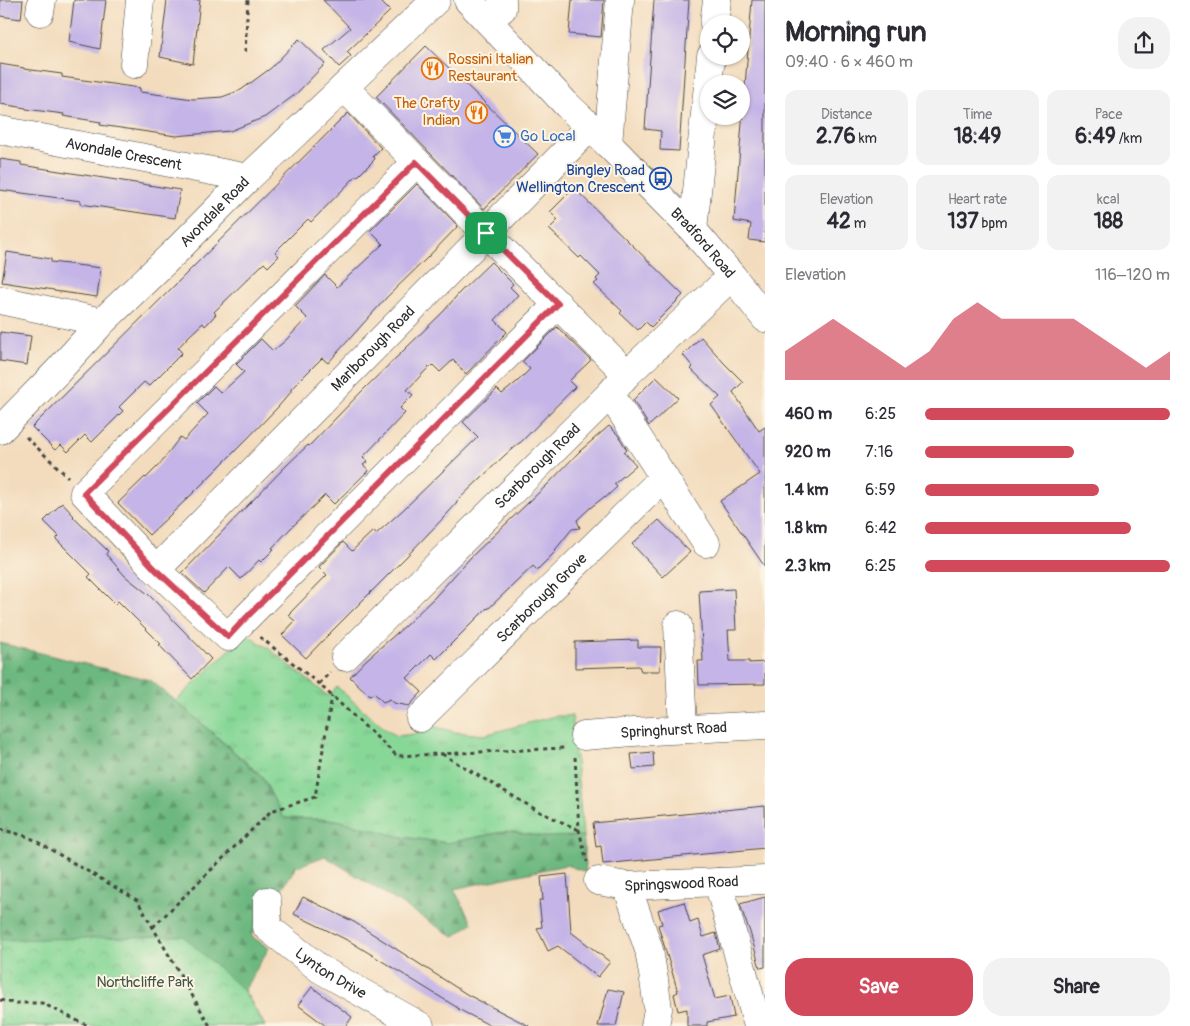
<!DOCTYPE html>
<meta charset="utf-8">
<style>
:root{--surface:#fff;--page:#f2f2f3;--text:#2b2b33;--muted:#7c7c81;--accent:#d1495b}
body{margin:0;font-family:Pangolin,sans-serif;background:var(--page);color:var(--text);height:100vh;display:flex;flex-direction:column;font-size:19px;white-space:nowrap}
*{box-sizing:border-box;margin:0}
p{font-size:16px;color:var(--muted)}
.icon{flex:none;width:28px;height:28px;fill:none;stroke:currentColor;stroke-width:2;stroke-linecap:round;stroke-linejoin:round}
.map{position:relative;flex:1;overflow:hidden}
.drawer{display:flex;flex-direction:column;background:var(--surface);width:425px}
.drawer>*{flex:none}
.buttons{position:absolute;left:700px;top:15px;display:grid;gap:10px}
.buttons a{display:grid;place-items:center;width:50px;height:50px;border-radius:50%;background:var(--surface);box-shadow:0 1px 4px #0004;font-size:25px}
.pin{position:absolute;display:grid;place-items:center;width:42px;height:42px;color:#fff;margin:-21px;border-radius:10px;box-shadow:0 2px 8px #0006}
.round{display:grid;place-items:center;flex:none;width:52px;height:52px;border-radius:20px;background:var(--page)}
.overview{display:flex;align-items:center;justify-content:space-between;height:85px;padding:0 20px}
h1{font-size:28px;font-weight:700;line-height:38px}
.figures{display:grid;grid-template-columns:repeat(3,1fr);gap:8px;height:85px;padding:5px 20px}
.figures div{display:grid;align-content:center;border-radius:12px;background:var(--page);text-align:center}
.figures b{font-size:21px;font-weight:700}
.figures small{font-size:14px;font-weight:400}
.figures p{font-size:14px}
.chart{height:140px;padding:10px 20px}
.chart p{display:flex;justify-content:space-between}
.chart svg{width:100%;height:90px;margin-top:5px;fill:var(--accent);opacity:.7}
.button{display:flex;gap:10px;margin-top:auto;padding:10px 20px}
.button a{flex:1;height:58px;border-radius:20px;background:var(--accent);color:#fff;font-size:20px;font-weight:700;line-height:58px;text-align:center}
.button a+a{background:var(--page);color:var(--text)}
ul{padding:0 20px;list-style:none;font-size:16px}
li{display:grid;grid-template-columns:80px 60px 1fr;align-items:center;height:38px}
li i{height:12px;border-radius:6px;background:var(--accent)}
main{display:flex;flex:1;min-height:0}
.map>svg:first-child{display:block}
.grass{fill:url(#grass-tufts);stroke:#598161}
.forest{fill:url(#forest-firs);stroke:#4c7256}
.park{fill:url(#park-crowns);stroke:#598161}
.building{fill:#c4b4e7}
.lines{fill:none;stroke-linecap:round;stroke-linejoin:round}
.minor-casing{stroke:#494641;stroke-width:29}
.highway-casing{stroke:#494641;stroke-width:29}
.path{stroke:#494641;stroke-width:3;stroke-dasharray:4 4;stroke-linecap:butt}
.minor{stroke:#fff;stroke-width:28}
.highway{stroke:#fff;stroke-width:28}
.route-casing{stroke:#fff;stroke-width:10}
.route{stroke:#d1495b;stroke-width:6}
.labels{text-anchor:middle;stroke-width:4;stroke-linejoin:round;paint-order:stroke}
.food-label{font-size:15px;fill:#c56008;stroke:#fcf5e5;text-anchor:start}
.shop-label{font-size:15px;fill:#366cbe;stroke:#fcf5e5;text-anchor:start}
.street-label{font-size:15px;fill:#2b2b2b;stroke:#fcf5e5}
.transit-label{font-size:15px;fill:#164399;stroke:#fcf5e5;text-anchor:end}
.park-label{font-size:15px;fill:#425646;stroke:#fcf5e5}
</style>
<main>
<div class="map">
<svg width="765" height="1026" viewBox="0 0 765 1026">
<defs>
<pattern id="grass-tufts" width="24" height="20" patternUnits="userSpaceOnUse" patternTransform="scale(1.25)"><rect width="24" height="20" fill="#87d797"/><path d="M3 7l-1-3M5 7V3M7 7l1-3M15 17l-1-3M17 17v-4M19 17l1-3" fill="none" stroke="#75b982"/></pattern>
<pattern id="forest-firs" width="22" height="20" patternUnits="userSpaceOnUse" patternTransform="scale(1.25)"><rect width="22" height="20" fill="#6db880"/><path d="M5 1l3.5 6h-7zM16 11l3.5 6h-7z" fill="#5a9669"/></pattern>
<pattern id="park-crowns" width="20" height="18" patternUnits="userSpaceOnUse" patternTransform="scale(1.25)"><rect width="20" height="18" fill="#87d797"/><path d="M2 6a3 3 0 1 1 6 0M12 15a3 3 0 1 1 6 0" fill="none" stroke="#75b982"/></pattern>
</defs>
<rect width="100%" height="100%" fill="#fcf5e5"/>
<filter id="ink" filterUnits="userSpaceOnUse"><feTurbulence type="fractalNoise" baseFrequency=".02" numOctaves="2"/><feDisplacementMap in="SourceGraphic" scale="10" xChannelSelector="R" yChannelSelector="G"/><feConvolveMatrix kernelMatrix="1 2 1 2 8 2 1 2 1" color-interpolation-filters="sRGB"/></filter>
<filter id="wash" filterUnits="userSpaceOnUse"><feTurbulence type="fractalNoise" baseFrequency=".0096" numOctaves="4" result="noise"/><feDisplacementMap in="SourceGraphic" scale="20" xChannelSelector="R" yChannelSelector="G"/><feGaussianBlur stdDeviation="1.12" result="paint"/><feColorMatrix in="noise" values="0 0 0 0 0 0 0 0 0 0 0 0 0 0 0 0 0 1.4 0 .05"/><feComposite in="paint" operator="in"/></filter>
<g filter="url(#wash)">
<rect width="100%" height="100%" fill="#f3dcbd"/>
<!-- grass -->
<polygon class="grass" points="246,634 267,647 328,696 337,687 385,729 397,736 422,733 429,725 455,732 484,735 555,716 572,716 583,836 545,837 507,831 448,843 402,837 337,820 283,818 262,776 176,701"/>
<!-- forest -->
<polygon class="forest" points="0,643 150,680 176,701 262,777 284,818 337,820 402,837 448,843 507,831 545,837 583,836 586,872 566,865 454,889 472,923 454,937 325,856 296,867 251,936 269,948 244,990 265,1026 0,1026"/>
<!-- park -->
<polygon class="park" points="183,936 243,990 265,1026 0,1026 0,940"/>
<g id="blocks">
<!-- building -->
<g class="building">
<polygon points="0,0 23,0 21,19 0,16"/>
<polygon points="74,0 106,0 100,49 69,42"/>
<polygon points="167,0 200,0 193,64 160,57"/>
<polygon points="323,0 379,0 390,11 347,52 351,56 339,67 324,50 350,28"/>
<polygon points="572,0 604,0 601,37 569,34"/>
<polygon points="654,0 689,0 679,151 660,150 661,131 645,129"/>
<polygon points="752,0 765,0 765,242 749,240 751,224 734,221"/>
<polygon points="299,39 325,64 296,94 265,117 230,131 176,136 100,125 101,122 63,116 64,114 26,109 26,108 0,104 0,64 24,68 24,69 62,74 62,77 140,88 140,92 193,99 222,97 241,90 271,68"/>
<polygon points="426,46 538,154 484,209 376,97"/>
<polygon points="348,113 381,148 373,156 375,159 358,176 357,175 311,222 308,219 275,252 279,256 268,267 264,263 214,312 216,314 210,321 205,326 203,323 188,337 178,348 182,353 149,386 144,382 119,407 123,411 92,442 85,435 68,452 61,445 55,450 32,427"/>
<polygon points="0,159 21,162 21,165 180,190 175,218 81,204 81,201 0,190"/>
<polygon points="417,184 458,226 428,257 387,297 328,363 322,358 291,389 291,392 278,407 247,439 190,496 149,535 118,503 145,477 146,478 159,465 180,437 184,440 208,414 197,403 214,386 221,393 244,372 236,364 261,339 273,351 285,341 307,318 295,306 325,275 337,287 383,244 370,231"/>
<polygon points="574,188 683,295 651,327 646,322 638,330 620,313 622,311 594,284 598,281 596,279 600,275 581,256 579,258 549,229 558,220 550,212"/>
<polygon points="7,252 51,259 51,262 101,268 97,297 54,291 54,290 2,282"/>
<polygon points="491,262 513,284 510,287 518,295 495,320 507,332 466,374 453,360 440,372 433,365 431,367 430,366 407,390 413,395 400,408 405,413 363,457 368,461 363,465 369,470 334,504 325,495 290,529 272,548 274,549 261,562 259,560 241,579 229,567 204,593 182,573 286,466 308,445 309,446 363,390 444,311 459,293"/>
<polygon points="557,327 591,360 569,381 575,387 520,443 519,443 505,455 456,502 457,503 448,513 406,557 328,635 306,658 282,635 295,621 288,615 327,575 319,567 343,542 352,551 373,531 376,534 404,509 478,437 463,422 497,389 502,394 518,381 530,369 522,362"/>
<polygon points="0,332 31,336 27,365 0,361"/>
<polygon points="701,337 724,363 743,382 733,392 759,431 765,427 765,567 720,501 760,474 711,405 720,397 691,369 693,367 683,355"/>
<polygon points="656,377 678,398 649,426 633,400"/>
<polygon points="609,426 618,435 627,450 624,452 636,465 614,484 617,487 605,498 604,497 590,508 577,520 580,528 572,529 555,550 556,551 537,570 533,566 488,609 487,608 436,659 431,654 407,678 422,692 409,706 394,703 390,699 383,702 374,693 370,696 350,677 366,660 405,626 435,597 471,557 548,484 580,451"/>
<polygon points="62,503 74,516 73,517 108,551 106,554 125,576 149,595 211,659 192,679 159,645 161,644 118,601 115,604 88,577 91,574 56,539 59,536 44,521"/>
<polygon points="659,520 690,552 663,577 632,544"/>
<polygon points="734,589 736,630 728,630 730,661 749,661 749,663 765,662 765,684 699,685 698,661 703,661 699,591"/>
<polygon points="638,640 638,647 661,647 660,671 641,671 639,666 575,668 575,642"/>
<polygon points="653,752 654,767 633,769 631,754"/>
<polygon points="765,806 765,848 603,864 601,846 596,847 593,823"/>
<polygon points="567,874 571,932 610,962 598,977 558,946 548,951 537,928 542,927 539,900 543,900 541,877"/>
<polygon points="303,897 354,922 468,995 529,1026 491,1026 458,1009 458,1008 351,942 294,914"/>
<polygon points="765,897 765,967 760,968 750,932 745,919 740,904"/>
<polygon points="684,902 690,923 698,920 703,937 716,933 720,949 702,955 715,999 730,996 734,1017 707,1022 707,1026 687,1026 687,1009 678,1011 674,994 678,992 658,925 662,924 658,910"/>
<polygon points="312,987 352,1017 346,1026 326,1026 298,1005"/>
<polygon points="608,989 624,992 616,1026 598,1026"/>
</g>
</g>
</g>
<g filter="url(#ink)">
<use href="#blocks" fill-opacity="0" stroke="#494641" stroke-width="1"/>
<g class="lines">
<defs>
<g id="minor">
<polyline points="40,12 42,0"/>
<polyline points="487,20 502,9 502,0"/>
<polyline points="714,24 717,0"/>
<polyline points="134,64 140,0"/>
<polyline points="344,87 486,233 627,374"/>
<path id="s1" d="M 0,130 L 248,178"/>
<polyline points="608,144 620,0"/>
<polyline points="417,162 84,493 156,570 228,637 241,623 558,304"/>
<polyline points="693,230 711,56"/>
<polyline points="0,300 102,322"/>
<polyline points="610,394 706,543"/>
<path id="s2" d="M 0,430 L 57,372 L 102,322 L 177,250 L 248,178 L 436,0"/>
<path id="s3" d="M 156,570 L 590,127"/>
<polyline points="678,625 683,729"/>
<path id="s4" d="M 345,657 L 610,394 L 627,374 L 732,276"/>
<path id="s5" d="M 420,718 L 664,477"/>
<path id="s6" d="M 584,736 L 633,732 L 765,725"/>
<path id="s7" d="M 598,881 L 627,886 L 765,880"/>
<polyline points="718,882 758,1026"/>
<polyline points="627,886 649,950 654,980 658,1009 655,1026"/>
<path id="s8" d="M 267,901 L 267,927 L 320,969 L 420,1026"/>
</g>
<g id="highway">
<path id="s9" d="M 468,0 L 567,105 L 608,144 L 693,230 L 732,276 L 765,318"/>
</g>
</defs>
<!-- minor casing -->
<use href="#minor" class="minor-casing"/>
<!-- highway casing -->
<use href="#highway" class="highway-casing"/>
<!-- path -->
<g class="path">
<polyline points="245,52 248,0"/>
<polyline points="26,437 68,477"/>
<polyline points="260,637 319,684 397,756 564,748"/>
<polyline points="319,684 330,672"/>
<polyline points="442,754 538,811 579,830"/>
<polyline points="575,757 579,830 587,862"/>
<polyline points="0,829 29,837 137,900 210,1026"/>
<polyline points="153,927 271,811 315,797 332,696"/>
<polyline points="0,1000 13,1003 42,1003 88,1026"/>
</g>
<!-- minor -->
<use href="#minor" class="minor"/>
<!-- highway -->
<use href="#highway" class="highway"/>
</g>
</g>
<g class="lines" filter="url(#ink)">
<defs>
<polygon id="route" points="416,162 486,233 558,304 241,623 228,637 156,570 84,493"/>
</defs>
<!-- route casing -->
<use href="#route" class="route-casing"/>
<!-- route -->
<use href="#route" class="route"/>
</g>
<!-- icons -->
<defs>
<symbol id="restaurant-ring" viewBox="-11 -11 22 22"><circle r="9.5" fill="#fcf5e5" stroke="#e8710a" stroke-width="1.5"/><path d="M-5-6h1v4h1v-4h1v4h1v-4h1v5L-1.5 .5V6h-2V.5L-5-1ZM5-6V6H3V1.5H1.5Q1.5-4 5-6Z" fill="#e8710a"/></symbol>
<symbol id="supermarket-ring" viewBox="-11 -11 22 22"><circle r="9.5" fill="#fcf5e5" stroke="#3f7fe0" stroke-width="1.5"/><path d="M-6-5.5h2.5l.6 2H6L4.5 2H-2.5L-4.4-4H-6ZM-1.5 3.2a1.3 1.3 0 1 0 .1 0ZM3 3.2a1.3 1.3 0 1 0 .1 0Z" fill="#3f7fe0"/></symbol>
<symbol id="bus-ring" viewBox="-11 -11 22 22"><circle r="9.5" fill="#fcf5e5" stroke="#1a4fb4" stroke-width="1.5"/><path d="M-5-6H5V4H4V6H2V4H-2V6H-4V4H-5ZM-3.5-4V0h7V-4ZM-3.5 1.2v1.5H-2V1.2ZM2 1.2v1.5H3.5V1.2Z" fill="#1a4fb4"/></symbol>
</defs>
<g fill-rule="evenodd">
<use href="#restaurant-ring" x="420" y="56" width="25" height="25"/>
<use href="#restaurant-ring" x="464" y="100" width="25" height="25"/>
<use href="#supermarket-ring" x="492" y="124" width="25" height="25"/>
<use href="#bus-ring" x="648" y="166" width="25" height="25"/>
</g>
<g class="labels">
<!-- food labels -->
<g class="food-label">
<text x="448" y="64">Rossini Italian<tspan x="448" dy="17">Restaurant</tspan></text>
<text x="460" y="108" text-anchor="end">The Crafty<tspan x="460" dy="17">Indian</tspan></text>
</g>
<!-- shop labels -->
<g class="shop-label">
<text x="520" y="141">Go Local</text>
</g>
<!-- street labels -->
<g class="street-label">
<text dy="5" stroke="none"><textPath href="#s1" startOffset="126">Avondale Crescent</textPath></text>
<text dy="5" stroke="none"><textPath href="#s2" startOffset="306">Avondale Road</textPath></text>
<text dy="5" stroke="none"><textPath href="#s9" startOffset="338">Bradford Road</textPath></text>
<text dy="5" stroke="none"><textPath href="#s3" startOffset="310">Marlborough Road</textPath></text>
<text dy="5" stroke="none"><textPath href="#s4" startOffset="271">Scarborough Road</textPath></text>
<text dy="5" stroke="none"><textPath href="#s5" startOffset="171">Scarborough Grove</textPath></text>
<text dy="5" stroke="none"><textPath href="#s6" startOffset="90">Springhurst Road</textPath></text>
<text dy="5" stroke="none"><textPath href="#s7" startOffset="84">Springswood Road</textPath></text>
<text dy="5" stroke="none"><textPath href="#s8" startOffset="105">Lynton Drive</textPath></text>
</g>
<!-- transit labels -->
<g class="transit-label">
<text x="645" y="175">Bingley Road<tspan x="645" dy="17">Wellington Crescent</tspan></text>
</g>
<!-- park labels -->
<g class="park-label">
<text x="145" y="987">Northcliffe Park</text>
</g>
</g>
</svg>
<div class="buttons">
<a><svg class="icon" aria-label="locate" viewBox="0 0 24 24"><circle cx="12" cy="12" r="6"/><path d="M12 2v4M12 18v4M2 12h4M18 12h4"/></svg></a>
<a><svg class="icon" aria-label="layers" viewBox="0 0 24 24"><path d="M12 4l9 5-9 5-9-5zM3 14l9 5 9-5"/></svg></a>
</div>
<div class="pin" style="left:486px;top:233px;background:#1e9e55"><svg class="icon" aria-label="arrive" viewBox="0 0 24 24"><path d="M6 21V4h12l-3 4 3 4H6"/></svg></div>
</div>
<section class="drawer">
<div class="overview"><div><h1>Morning run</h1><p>09:40 · 6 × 460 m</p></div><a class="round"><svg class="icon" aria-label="share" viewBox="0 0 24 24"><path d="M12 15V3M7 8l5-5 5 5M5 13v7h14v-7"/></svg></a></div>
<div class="figures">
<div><p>Distance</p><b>2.76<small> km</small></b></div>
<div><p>Time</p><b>18:49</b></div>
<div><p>Pace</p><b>6:49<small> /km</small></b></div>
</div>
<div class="figures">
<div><p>Elevation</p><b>42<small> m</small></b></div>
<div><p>Heart rate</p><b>137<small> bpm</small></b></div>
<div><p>kcal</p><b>188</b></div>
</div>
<div class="chart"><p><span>Elevation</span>116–120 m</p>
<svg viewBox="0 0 160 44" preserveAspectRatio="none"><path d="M0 44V30L10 22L20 14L30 22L40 30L50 38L60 30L70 14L80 6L90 14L100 14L110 14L120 14L130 22L140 30L150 38L160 30V44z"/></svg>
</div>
<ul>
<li><b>460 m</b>6:25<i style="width:100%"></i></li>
<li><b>920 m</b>7:16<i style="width:61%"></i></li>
<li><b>1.4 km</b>6:59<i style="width:71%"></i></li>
<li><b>1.8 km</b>6:42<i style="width:84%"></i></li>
<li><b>2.3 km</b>6:25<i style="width:100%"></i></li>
</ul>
<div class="button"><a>Save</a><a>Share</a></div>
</section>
</main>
